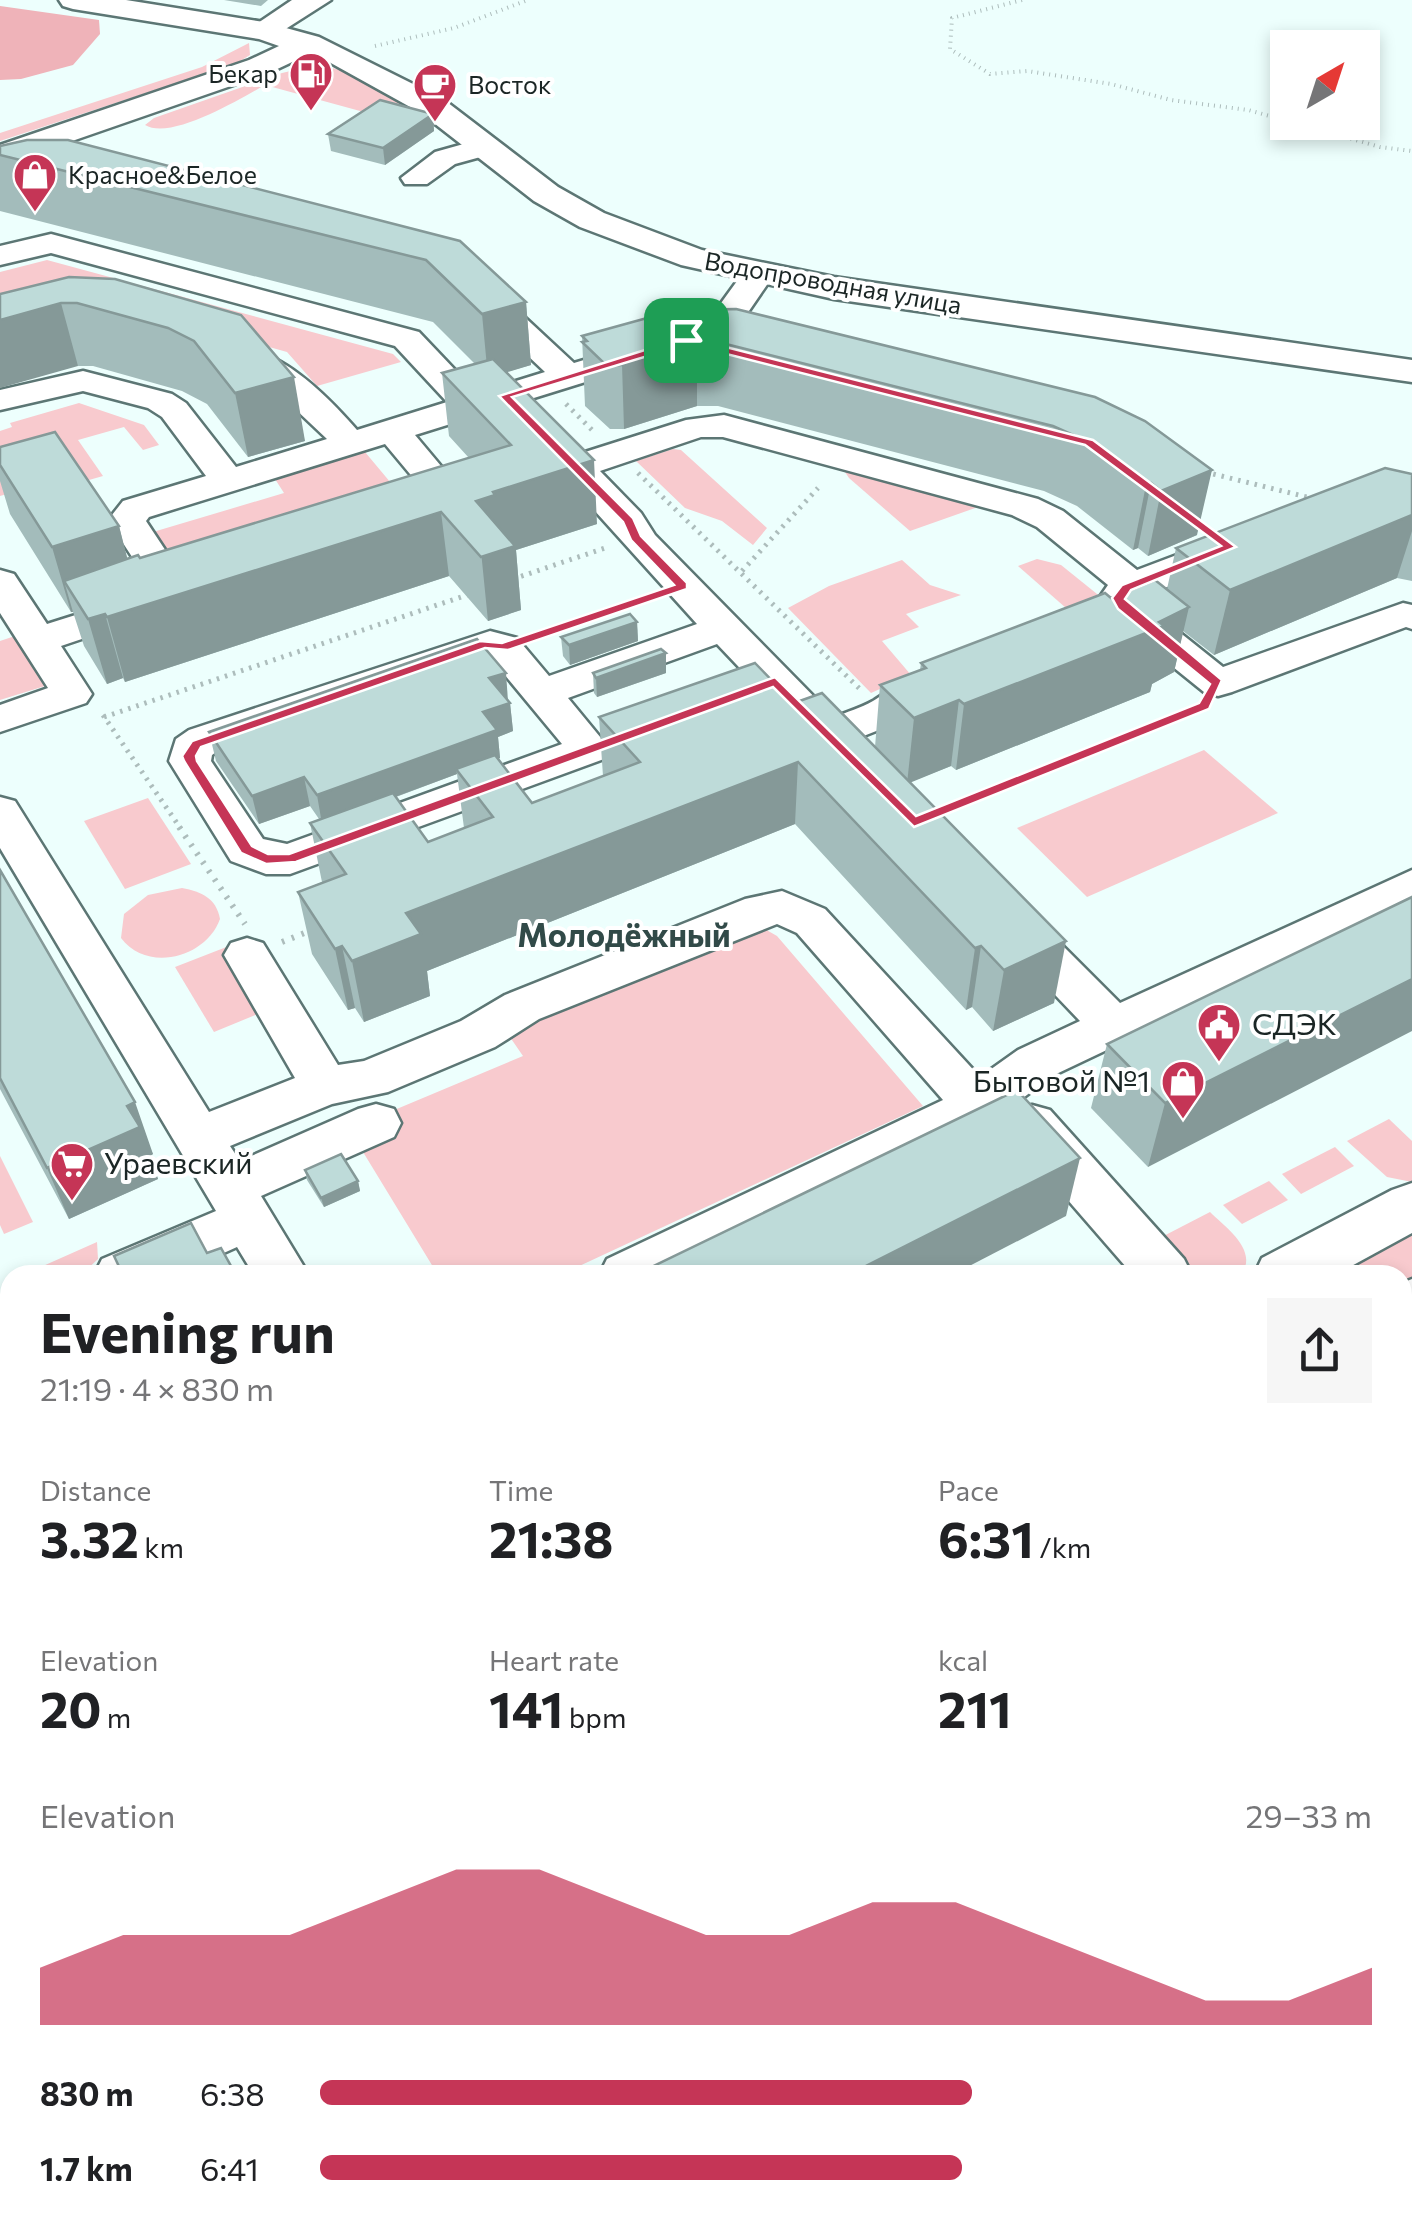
<!DOCTYPE html>
<meta charset="utf-8">
<style>
:root{--surface:#fff;--page:#f6f6f6;--text:#202124;--muted:#757577;--accent:#c53556}
body{margin:0;font-family:Commissioner,sans-serif;background:var(--page);color:var(--text);height:100vh;display:flex;flex-direction:column;font-size:38px;white-space:nowrap}
*{box-sizing:border-box;margin:0}
p{font-size:32px;color:var(--muted)}
.icon{flex:none;width:55px;height:55px;fill:none;stroke:currentColor;stroke-width:2;stroke-linecap:round;stroke-linejoin:round}
.map{position:relative;flex:1;overflow:hidden}
.details{position:absolute;left:0px;top:1265px;width:1412px;height:960px;display:flex;flex-direction:column;background:var(--surface);border-radius:30px 30px 0 0;box-shadow:0 5px 15px #0003}
.details>*{flex:none}
.needle{width:65px;rotate:39deg}
.fabs{position:absolute;left:1270px;top:30px;display:grid;gap:20px}
.fabs a{display:grid;place-items:center;width:110px;height:110px;border-radius:0px;background:var(--surface);box-shadow:0 5px 15px #0003;font-size:50px}
.pin{position:absolute;display:grid;place-items:center;width:85px;height:85px;color:#fff;margin:-42px;border-radius:20px;box-shadow:0 5px 15px #0006}
.round{display:grid;place-items:center;flex:none;width:105px;height:105px;border-radius:0px;background:var(--page)}
.head{display:flex;align-items:center;justify-content:space-between;height:170px;padding:0 40px}
h1{font-size:55px;font-weight:700;line-height:75px}
.metrics{display:grid;grid-template-columns:repeat(3,1fr);gap:15px;height:170px;padding:10px 40px}
.metrics div{display:grid;align-content:center}
.metrics b{font-size:50px;font-weight:700}
.metrics small{font-size:28px;font-weight:400}
.metrics p{font-size:28px}
.chart{height:280px;padding:20px 40px}
.chart p{display:flex;justify-content:space-between}
.chart svg{width:100%;height:180px;margin-top:10px;fill:var(--accent);opacity:.7}
ul{padding:0 40px;list-style:none;font-size:32px}
li{display:grid;grid-template-columns:160px 120px 1fr;align-items:center;height:75px}
li i{height:25px;border-radius:12px;background:var(--accent)}
.map>svg:first-child{display:block}
.green{fill:#f8cace}
.forest{fill:#efb3b9}
.lines{fill:none;stroke-linecap:round;stroke-linejoin:round}
.minor-casing{stroke:#5c7674;stroke-width:5}
.major-casing{stroke:#5c7674;stroke-width:5}
.path-far3{stroke:#adbdbc;stroke-width:4;stroke-dasharray:1 5;stroke-linecap:butt}
.path-far2{stroke:#adbdbc;stroke-width:5;stroke-dasharray:2.5 6;stroke-linecap:butt}
.path-far1{stroke:#adbdbc;stroke-width:6;stroke-dasharray:2.5 8;stroke-linecap:butt}
.path{stroke:#adbdbc;stroke-width:8;stroke-dasharray:4 10;stroke-linecap:butt}
.minor{fill:#fff;fill-rule:evenodd}
.major{fill:#fff;fill-rule:evenodd}
.wall{fill:#a3bcbb;fill-rule:evenodd}
.shaded-wall{fill:#859998}
.building{fill:#bedbd9;stroke:#859998;stroke-width:2.5}
.route{fill:#c53556;stroke:#fff;stroke-width:2.5;fill-rule:evenodd}
.labels{text-anchor:middle;stroke-width:8;stroke-linejoin:round;paint-order:stroke}
.far-poi-label{font-size:25px;fill:#1b2625;stroke:#fff;text-anchor:start}
.far-street-label{font-size:25px;fill:#1b2625;stroke:#fff}
.poi-label{font-size:30px;fill:#1b2625;stroke:#fff;text-anchor:start}
.neighbourhood-label{font-size:32px;font-weight:bold;fill:#314a48;stroke:#fff}
</style>
<div class="map">
<svg width="1412" height="2225" viewBox="0 0 1412 2225">
<rect width="100%" height="100%" fill="#edfffd"/>
<!-- green -->
<g class="green">
<polygon points="249,43 250,55 237,63 0,141 0,133 202,67"/>
<path d="M 312,66 C 348,65 380,90 410,106 L 408,110 L 382,117 L 265,85 C 240,99 171,141 145,125 L 154,118 L 282,73 Z"/>
<polygon points="47,260 393,354 401,362 317,386 287,352 121,306 0,339 0,272"/>
<polygon points="79,403 144,425 159,445 143,450 124,427 78,440 103,476 82,482 44,483 0,496 0,431 12,427 10,423"/>
<polygon points="673,449 681,450 767,528 753,545 722,521 685,508 636,461"/>
<polygon points="365,452 406,501 179,570 153,532 284,493 275,479"/>
<polygon points="849,470 977,505 978,507 910,531 849,478 845,472"/>
<polygon points="1037,559 1061,565 1102,598 1066,608 1018,566"/>
<polygon points="902,560 930,585 961,595 906,614 919,627 882,641 911,675 871,693 788,608 829,586"/>
<polygon points="15,636 45,686 0,700 0,641"/>
<polygon points="1204,750 1278,813 1087,897 1017,828"/>
<polygon points="148,798 191,864 125,889 84,821"/>
<path d="M 182,888 C 202,892 216,898 220,919 C 206,958 147,973 121,938 L 124,914 L 148,895 Z"/>
<polygon points="763,928 777,936 923,1106 560,1275 438,1275 349,1129 523,1056 505,1030"/>
<polygon points="229,946 270,1009 214,1032 175,967"/>
<polygon points="1389,1119 1412,1141 1412,1182 1387,1177 1347,1141"/>
<polygon points="1335,1147 1354,1166 1301,1194 1282,1174"/>
<polygon points="0,1156 33,1222 4,1234 0,1225"/>
<polygon points="1269,1181 1288,1200 1242,1224 1223,1205"/>
<path d="M 1210,1212 C 1226,1228 1259,1250 1241,1275 L 1182,1275 L 1152,1242 Z"/>
<polygon points="1412,1229 1412,1279 1403,1285 1402,1275 1328,1275"/>
<polygon points="97,1242 98,1259 81,1275 37,1275 34,1270"/>
<polygon points="10,1338 10,1372 0,1377 10,1400 10,1476 0,1481 0,1343"/>
<polygon points="1402,1979 1412,1991 1412,2172 1402,2159"/>
<polygon points="327,2215 473,2215 478,2225 331,2225"/>
<polygon points="1163,2215 1294,2215 1281,2225 1170,2225"/>
</g>
<!-- forest -->
<polygon class="forest" points="0,6 99,20 100,34 73,65 21,79 0,80"/>
<g class="lines">
<defs>
<g id="minor">
<polygon points="292,0 331,0 273,37 255,37 251,31 255,25"/>
<polygon points="485,138 495,141 500,147 495,153 455,164 427,184 405,184 401,178 435,152"/>
<path d="M 51,234 L 419,332 L 477,393 L 545,372 L 469,300 L 464,293 L 469,286 L 491,286 L 574,363 L 687,329 L 716,310 L 748,266 L 770,266 L 775,273 L 740,324 L 711,343 L 415,435 L 467,497 C 457,520 440,531 415,525 L 409,517 L 430,498 L 385,444 L 149,517 L 146,521 L 195,595 L 190,603 L 176,607 L 162,603 L 108,520 L 123,501 L 206,476 L 162,417 L 148,408 L 83,391 L 0,410 L 0,390 L 83,371 L 172,394 L 186,403 L 236,467 L 327,439 L 273,388 L 231,365 L 226,358 L 231,351 C 274,340 331,400 357,430 L 447,402 L 395,346 L 51,253 L 0,265 L 0,246 Z"/>
<path d="M 724,415 L 1038,499 L 1063,511 L 1137,570 L 1219,539 L 1232,536 L 1245,539 L 1251,547 L 1245,555 L 1138,599 L 1223,667 L 1403,603 L 1412,605 L 1412,629 L 1406,627 L 1232,692 L 1218,696 L 1204,692 L 1121,625 L 1075,643 L 1061,640 L 1055,631 L 1061,622 L 1101,603 L 1099,598 L 1108,585 L 1037,527 L 1012,515 L 723,437 L 701,437 L 600,471 L 641,513 L 655,535 L 834,717 C 847,712 861,708 873,701 C 897,686 917,666 948,674 L 954,683 L 948,692 L 929,699 L 899,722 L 856,739 L 863,750 L 857,760 L 842,764 L 827,760 L 717,644 L 568,698 L 610,749 L 604,759 L 290,874 L 266,874 L 231,861 L 169,761 L 176,739 L 189,730 L 490,631 L 517,638 L 549,676 L 697,624 L 529,438 L 534,430 C 558,425 566,437 582,453 L 686,420 ZM 490,657 L 562,744 L 287,844 L 263,839 L 211,761 L 212,755 L 219,750 Z"/>
<polygon points="0,570 14,574 47,624 142,594 156,598 162,606 156,614 61,646 92,694 86,703 0,732 0,705 48,688 0,613"/>
<polygon points="0,797 15,801 209,1112 295,1078 224,955 231,943 247,938 263,943 338,1065 364,1061 461,1021 505,995 745,899 782,891 825,909 980,1077 1018,1050 1080,1021 998,935 991,924 998,913 1014,908 1030,913 1120,1003 1412,870 1412,905 1052,1076 995,1119 677,1275 599,1275 607,1259 943,1100 797,933 777,924 539,1019 495,1047 388,1092 332,1104 230,1146 240,1161 358,1109 376,1104 394,1109 401,1123 394,1137 261,1196 309,1275 254,1275 237,1247 175,1275 94,1275 102,1259 216,1211 0,848"/>
<polygon points="1032,1105 1050,1110 1184,1259 1192,1275 1133,1275 1014,1138 1007,1124 1014,1110"/>
<polygon points="10,1300 10,1346 0,1350 0,1304"/>
<polygon points="1412,1385 1412,1436 1402,1439 1402,1388"/>
<polygon points="1412,1716 1412,1784 1402,1788 1402,1720"/>
<polygon points="1402,1842 1412,1846 1412,1920 1402,1916"/>
<polygon points="1402,2186 1412,2196 1412,2225 1333,2225 1337,2215 1402,2215"/>
<polygon points="854,2215 930,2215 934,2225 858,2225"/>
<polygon points="1022,2215 1099,2215 1103,2225 1026,2225"/>
</g>
<g id="major">
<polygon points="59,0 126,0 264,22 319,37 443,99 558,187 604,213 702,250 834,277 1412,360 1412,382 834,299 681,265 580,227 534,201 421,113 329,62 307,55 271,72 0,166 0,145 249,60 279,46 259,39 73,9 63,6"/>
<polygon points="1412,1183 1412,1233 1335,1275 1254,1275 1262,1258 1392,1190"/>
<polygon points="1412,1279 1412,1331 1402,1335 1402,1283"/>
<polygon points="0,1696 10,1700 10,1788 0,1784"/>
<polygon points="10,1923 10,1999 0,2004 0,1928"/>
<polygon points="10,2049 10,2128 0,2132 0,2053"/>
<polygon points="166,2215 248,2215 252,2225 170,2225"/>
</g>
</defs>
<!-- minor casing -->
<use href="#minor" class="minor-casing"/>
<!-- major casing -->
<use href="#major" class="major-casing"/>
<!-- path-far3 -->
<g class="path-far3">
<polyline points="1022,0 952,18 950,49 990,74 1027,71 1111,84 1171,100 1248,110 1288,121"/>
<polyline points="375,46 454,28 528,0"/>
<polyline points="1293,122 1380,147 1412,151"/>
</g>
<!-- path-far2 -->
<g class="path-far2">
<polyline points="566,404 596,434"/>
<polyline points="1205,472 1315,499"/>
<polyline points="638,473 862,691"/>
<polyline points="742,571 818,488"/>
<polyline points="513,579 605,548"/>
<polyline points="538,636 649,598"/>
<polyline points="103,715 181,829"/>
<polyline points="104,717 473,593"/>
<polyline points="934,814 1200,707"/>
</g>
<!-- path-far1 -->
<g class="path-far1">
<polyline points="179,827 245,924"/>
<polyline points="282,942 312,930"/>
</g>
<!-- path -->
<polyline class="path" points="777,2225 791,2215"/>
<!-- minor -->
<use href="#minor" class="minor"/>
<!-- major -->
<use href="#major" class="major"/>
</g>
<!-- wall -->
<g class="wall">
<polygon points="224,0 268,0 261,6"/>
<polygon points="433,114 434,131 385,165 331,151 328,134"/>
<polygon points="0,146 460,241 526,302 531,365 506,372 597,524 516,550 521,610 488,621 449,576 125,682 123,678 107,684 84,646 73,612 71,612 10,514 0,481 0,447 119,526 127,559 140,558 469,458 449,436 442,373 475,364 433,322 0,211"/>
<polygon points="0,294 241,315 305,441 248,457 207,404 182,391 93,366 78,366"/>
<polygon points="676,310 1095,397 1197,535 1148,556 1138,548 1133,550 1077,506 1044,491 718,406 697,406 624,429 610,429 585,406 582,336"/>
<path d="M 1412,474 L 1412,581 L 1397,578 L 1214,655 L 1183,631 L 1174,672 L 1152,684 L 1150,692 L 956,770 L 951,766 L 910,782 L 1054,1003 L 993,1031 L 972,1007 L 966,1010 L 795,824 L 427,971 L 430,996 L 364,1022 L 355,1008 L 348,1010 L 312,954 L 298,892 L 322,882 L 310,823 L 319,819 L 310,806 L 259,824 L 216,761 L 209,732 L 508,700 L 510,703 L 513,731 L 498,737 L 500,758 L 498,759 L 532,803 L 603,776 L 599,717 L 794,703 L 875,747 L 880,685 L 920,670 L 921,663 L 1111,598 L 1167,589 L 1176,548 ZM 457,774 L 464,828 L 428,842 L 396,797 Z"/>
<polygon points="637,622 638,641 570,665 563,656 561,637"/>
<polygon points="666,653 666,673 597,697 594,693 593,673"/>
<polygon points="0,870 153,1154 150,1156 158,1179 69,1219 0,1089"/>
<polygon points="1412,897 1148,1167 1091,1108 1107,1044"/>
<polygon points="305,1170 358,1181 360,1191 324,1207 307,1180"/>
<polygon points="1402,1475 1412,1477 1412,1701 1402,1690"/>
<polygon points="526,2215 773,2215 778,2225 532,2225"/>
</g>
<!-- shaded-wall -->
<g class="shaded-wall">
<polygon points="433,114 434,131 385,165 383,148"/>
<polygon points="526,302 531,365 488,378 482,314"/>
<polygon points="61,303 78,366 0,388 0,320"/>
<polygon points="697,342 697,406 624,429 622,365"/>
<polygon points="294,377 305,441 248,457 235,393"/>
<polygon points="594,460 597,524 516,550 521,610 488,621 476,501 493,492"/>
<polygon points="1212,470 1197,535 1148,556 1161,491"/>
<polygon points="1151,483 1138,548 1133,550 1146,485"/>
<polygon points="441,512 449,576 125,682 107,617"/>
<polygon points="1412,515 1412,531 1397,578 1214,655 1230,590"/>
<polygon points="119,526 136,592 64,581 73,612 71,612 52,547"/>
<polygon points="1189,607 1174,672 1152,684 1150,692 956,770 964,704 1159,622"/>
<polygon points="105,614 123,678 107,684 88,619"/>
<polygon points="637,622 638,641 570,665 569,645"/>
<polygon points="666,653 666,673 597,697 596,678"/>
<polygon points="506,673 508,701 489,678"/>
<polygon points="959,700 951,766 907,784 914,718"/>
<polygon points="510,703 513,731 498,737 500,758 460,773 456,769 457,774 322,824 317,795 483,712"/>
<polygon points="798,762 795,824 427,971 430,996 364,1022 352,961 406,913"/>
<polygon points="304,777 310,806 259,824 252,796"/>
<polygon points="1066,941 1054,1003 993,1031 1004,970"/>
<polygon points="342,946 355,1008 348,1010 335,949"/>
<polygon points="981,946 972,1007 966,1010 975,948"/>
<polygon points="1412,979 1412,1031 1148,1167 1165,1103"/>
<polygon points="135,1102 153,1154 150,1156 158,1179 69,1219 47,1168 127,1106"/>
<polygon points="1080,1158 1066,1216 952,1275 848,1275"/>
<polygon points="358,1181 360,1191 324,1207 321,1198"/>
</g>
<!-- building -->
<g class="building">
<polygon points="380,100 433,114 383,148 328,134"/>
<polygon points="27,140 68,140 460,241 526,302 482,314 426,260 0,155 0,146"/>
<polygon points="69,277 115,279 241,315 294,377 235,393 194,341 168,328 77,303 61,303 0,320 0,294"/>
<polygon points="736,309 1095,397 1145,421 1212,470 1161,491 1151,483 1146,485 1087,441 1053,426 718,342 697,342 622,365 607,366 582,342 587,341 582,336 676,310"/>
<polygon points="493,359 594,460 493,492 495,495 476,501 515,546 481,557 441,512 107,617 105,614 88,619 64,581 138,555 140,558 511,445 442,373"/>
<polygon points="55,432 119,526 52,547 0,465 0,447"/>
<polygon points="1385,468 1412,474 1412,515 1230,590 1176,548"/>
<polygon points="1155,580 1189,607 1159,622 1164,626 964,704 959,700 914,718 880,685 926,668 921,663 1105,593 1111,598"/>
<polygon points="630,614 637,622 569,645 561,637"/>
<polygon points="477,639 506,673 489,678 510,703 483,712 497,730 317,795 304,777 252,796 209,732"/>
<polygon points="661,649 666,653 596,678 593,673"/>
<polygon points="755,663 794,703 822,693 1066,941 1004,970 981,946 975,948 798,762 406,913 421,934 352,961 342,946 335,949 298,892 346,874 310,823 393,793 428,842 493,817 456,769 495,755 532,803 640,762 599,717"/>
<polygon points="0,870 135,1102 127,1106 140,1127 47,1168 0,1078"/>
<polygon points="1412,897 1412,979 1165,1103 1107,1044"/>
<polygon points="1017,1090 1080,1158 848,1275 635,1275"/>
<polygon points="341,1154 358,1181 321,1198 305,1170"/>
<polygon points="191,1223 207,1253 221,1248 236,1275 123,1275 114,1256"/>
<polygon points="1408,1472 1412,1477 1412,1608 1406,1602 1402,1604 1402,1475"/>
<polygon points="531,2215 773,2215 778,2225 536,2225"/>
</g>
<!-- route -->
<path class="route" d="M 686,337 L 1093,440 L 1236,547 L 1131,590 L 1125,599 L 1222,680 L 1209,709 L 914,827 L 773,687 L 296,862 L 266,864 L 241,853 L 184,761 L 182,756 L 192,741 L 480,641 L 502,643 L 674,585 L 631,540 L 623,522 L 499,396 ZM 687,344 L 1085,445 L 1221,546 L 1122,585 L 1112,598 L 1118,609 L 1210,684 L 1199,703 L 916,816 L 775,677 L 289,854 L 268,854 L 252,846 L 197,761 L 196,756 L 201,747 L 485,648 L 508,650 L 687,589 L 687,583 L 641,536 L 633,518 L 512,397 Z"/>
<!-- icons -->
<defs>
<symbol id="fuel-pin" viewBox="-11 -11 22 30"><path d="M0 17L-7.5 6A9.5 9.5 0 1 1 7.5 6Z" fill="#c53556" stroke="#fff"/><path d="M-5.5-6h7V0h2V4h1.3V-2.5L3-4.5l.8-.8L6-3V5H2.5V1h-1V6h-7ZM-4.2-4.7v3.2H.2V-4.7Z" fill="#fff"/></symbol>
<symbol id="cafe-pin" viewBox="-11 -11 22 30"><path d="M0 17L-7.5 6A9.5 9.5 0 1 1 7.5 6Z" fill="#c53556" stroke="#fff"/><path d="M-5.5-4.5H6V0H3Q3 3.5 0 3.5H-2.5Q-5.5 3.5-5.5 0ZM3-3.2v2h1.7v-2ZM-6 4.5H4V6H-6Z" fill="#fff"/></symbol>
<symbol id="shop-pin" viewBox="-11 -11 22 30"><path d="M0 17L-7.5 6A9.5 9.5 0 1 1 7.5 6Z" fill="#c53556" stroke="#fff"/><path d="M-5-2.5h2.3a2.7 3.5 0 0 1 5.4 0H5L5.5 6h-11ZM-1.5-2.5h3a1.5 2.3 0 0 0-3 0Z" fill="#fff"/></symbol>
<symbol id="civic-pin" viewBox="-11 -11 22 30"><path d="M0 17L-7.5 6A9.5 9.5 0 1 1 7.5 6Z" fill="#c53556" stroke="#fff"/><path d="M-.6-6.5H3V-4.5H.6V-3L4-1V1h2V6H-6V1h2V-1L-.6-3ZM-1.2 2.5V6h2.4V2.5Z" fill="#fff"/></symbol>
<symbol id="supermarket-pin" viewBox="-11 -11 22 30"><path d="M0 17L-7.5 6A9.5 9.5 0 1 1 7.5 6Z" fill="#c53556" stroke="#fff"/><path d="M-6-5.5h2.5l.6 2H6L4.5 2H-2.5L-4.4-4H-6ZM-1.5 3.2a1.3 1.3 0 1 0 .1 0ZM3 3.2a1.3 1.3 0 1 0 .1 0Z" fill="#fff"/></symbol>
</defs>
<g fill-rule="evenodd">
<use href="#fuel-pin" x="286" y="49" width="50" height="68"/>
<use href="#cafe-pin" x="410" y="60" width="50" height="68"/>
<use href="#shop-pin" x="10" y="150" width="50" height="68"/>
<use href="#civic-pin" x="1194" y="1000" width="50" height="68"/>
<use href="#shop-pin" x="1158" y="1057" width="50" height="68"/>
<use href="#supermarket-pin" x="47" y="1139" width="50" height="68"/>
</g>
<g class="labels">
<!-- far-poi labels -->
<g class="far-poi-label">
<text x="278" y="83" text-anchor="end">Бекар</text>
<text x="468" y="94">Восток</text>
<text x="68" y="184">Красное&amp;Белое</text>
</g>
<!-- far-street labels -->
<g class="far-street-label">
<text transform="translate(833 283) rotate(10)" y="9">Водопроводная улица</text>
</g>
<!-- poi labels -->
<g class="poi-label">
<text x="1252" y="1035">СДЭК</text>
<text x="1150" y="1092" text-anchor="end">Бытовой №1</text>
<text x="104" y="1174">Ураевский</text>
</g>
<!-- neighbourhood labels -->
<g class="neighbourhood-label">
<text x="624" y="947">Молодёжный</text>
</g>
</g>
</svg>
<div class="fabs">
<a><svg class="needle" viewBox="-14 -14 28 28"><path d="M0-13l5 13h-10z" fill="#e53935"/><path d="M0 13l5-13h-10z" fill="#757577"/></svg></a>
</div>
<div class="pin" style="left:686px;top:340px;background:#1e9e55"><svg class="icon" aria-label="arrive" viewBox="0 0 24 24"><path d="M6 21V4h12l-3 4 3 4H6"/></svg></div>
<section class="details">
<div class="head"><div><h1>Evening run</h1><p>21:19 · 4 × 830 m</p></div><a class="round"><svg class="icon" aria-label="share" viewBox="0 0 24 24"><path d="M12 15V3M7 8l5-5 5 5M5 13v7h14v-7"/></svg></a></div>
<div class="metrics">
<div><p>Distance</p><b>3.32<small> km</small></b></div>
<div><p>Time</p><b>21:38</b></div>
<div><p>Pace</p><b>6:31<small> /km</small></b></div>
</div>
<div class="metrics">
<div><p>Elevation</p><b>20<small> m</small></b></div>
<div><p>Heart rate</p><b>141<small> bpm</small></b></div>
<div><p>kcal</p><b>211</b></div>
</div>
<div class="chart"><p><span>Elevation</span>29–33 m</p>
<svg viewBox="0 0 160 44" preserveAspectRatio="none"><path d="M0 44V30L10 22L20 22L30 22L40 14L50 6L60 6L70 14L80 22L90 22L100 14L110 14L120 22L130 30L140 38L150 38L160 30V44z"/></svg>
</div>
<ul>
<li><b>830 m</b>6:38<i style="width:62%"></i></li>
<li><b>1.7 km</b>6:41<i style="width:61%"></i></li>
</ul>
</section>
</div>
